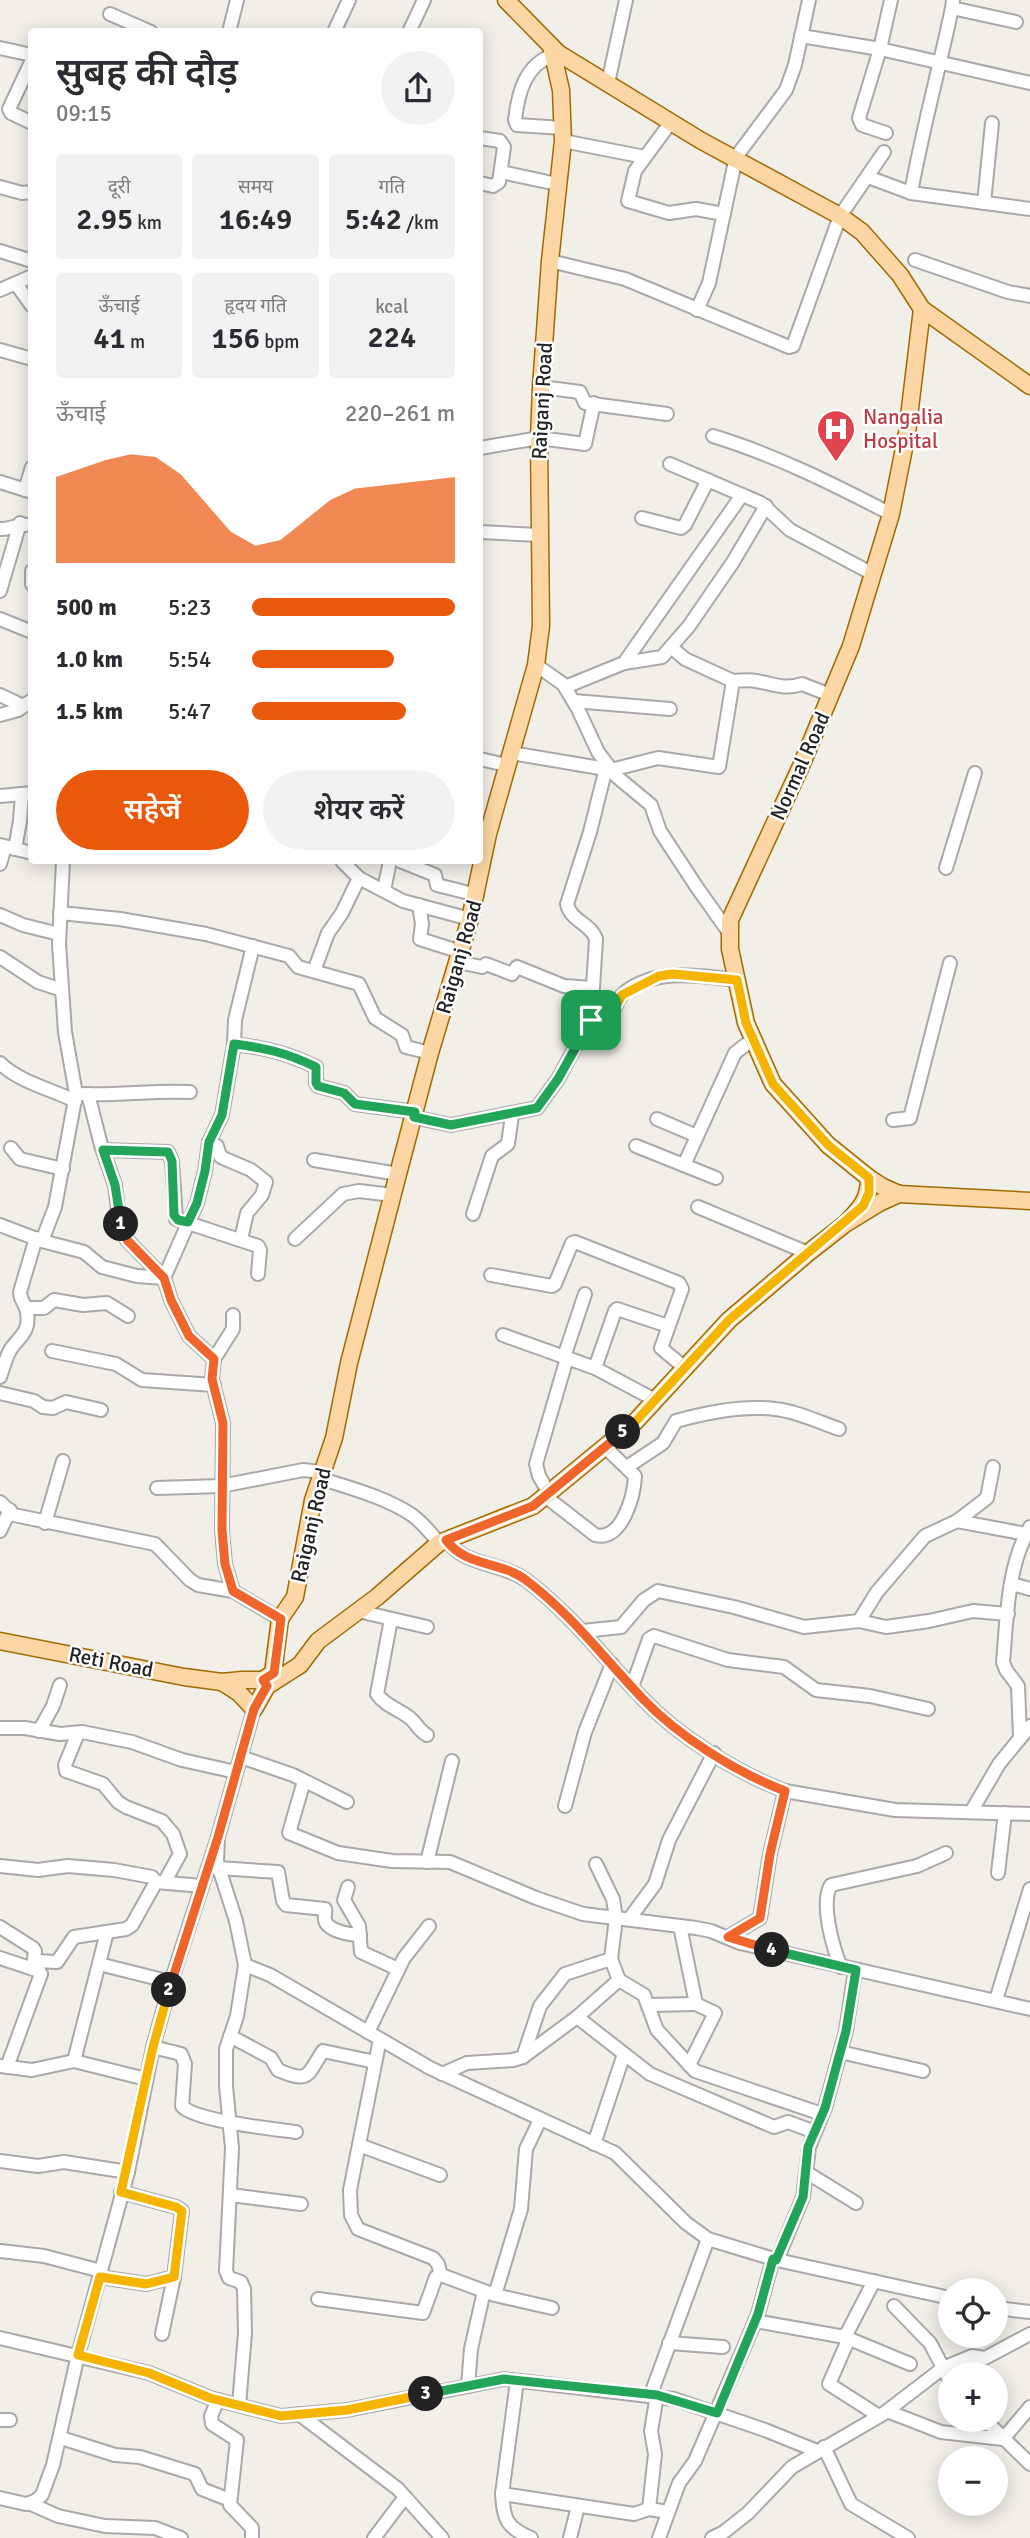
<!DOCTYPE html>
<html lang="hi">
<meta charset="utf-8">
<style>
:root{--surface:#fff;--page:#f2f2f3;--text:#2b2b33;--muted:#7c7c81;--accent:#ea580c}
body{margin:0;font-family:Signika,"Noto Sans Devanagari",sans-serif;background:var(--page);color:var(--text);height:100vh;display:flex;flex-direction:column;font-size:26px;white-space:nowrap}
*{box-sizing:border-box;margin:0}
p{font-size:23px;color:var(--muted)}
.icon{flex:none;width:38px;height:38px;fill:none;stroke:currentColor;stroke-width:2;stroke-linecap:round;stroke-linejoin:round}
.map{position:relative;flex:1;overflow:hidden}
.panel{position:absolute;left:28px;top:28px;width:455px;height:836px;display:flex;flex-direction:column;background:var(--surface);border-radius:7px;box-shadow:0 4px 18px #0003}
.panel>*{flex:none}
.fabs{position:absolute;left:938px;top:2278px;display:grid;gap:14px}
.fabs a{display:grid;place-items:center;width:70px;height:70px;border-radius:50%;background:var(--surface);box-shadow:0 4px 18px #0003;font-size:35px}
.pin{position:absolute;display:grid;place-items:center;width:60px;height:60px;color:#fff;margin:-30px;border-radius:14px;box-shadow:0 4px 10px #0006}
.km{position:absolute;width:35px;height:35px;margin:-18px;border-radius:50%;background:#222;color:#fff;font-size:19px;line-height:35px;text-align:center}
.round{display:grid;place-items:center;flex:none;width:74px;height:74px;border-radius:37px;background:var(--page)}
.head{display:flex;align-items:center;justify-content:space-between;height:119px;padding:0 28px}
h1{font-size:38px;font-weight:600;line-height:52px}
.metrics{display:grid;grid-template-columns:repeat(3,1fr);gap:10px;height:119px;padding:7px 28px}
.metrics div{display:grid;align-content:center;border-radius:7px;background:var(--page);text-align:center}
.metrics b{font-size:30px;font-weight:600}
.metrics small{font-size:19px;font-weight:400}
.metrics p{font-size:19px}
.chart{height:196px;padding:14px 28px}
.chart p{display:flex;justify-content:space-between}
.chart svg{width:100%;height:126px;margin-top:7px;fill:var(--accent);opacity:.7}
.cta{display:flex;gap:14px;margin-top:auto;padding:14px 28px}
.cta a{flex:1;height:80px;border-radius:42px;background:var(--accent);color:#fff;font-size:28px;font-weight:600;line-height:80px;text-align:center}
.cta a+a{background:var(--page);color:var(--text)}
ul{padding:0 28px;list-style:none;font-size:23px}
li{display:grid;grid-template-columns:112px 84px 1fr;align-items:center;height:52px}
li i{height:18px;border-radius:9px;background:var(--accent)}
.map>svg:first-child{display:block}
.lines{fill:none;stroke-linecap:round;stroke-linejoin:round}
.minor-casing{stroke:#a9a9a9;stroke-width:16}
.major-casing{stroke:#a06b00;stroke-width:19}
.minor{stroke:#fff;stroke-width:12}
.major{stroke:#fcd6a4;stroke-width:16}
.split-1-casing{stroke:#fff;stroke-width:14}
.split-2-casing{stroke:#fff;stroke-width:14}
.split-3-casing{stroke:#fff;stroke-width:14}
.split-4-casing{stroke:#fff;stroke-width:14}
.split-5-casing{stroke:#fff;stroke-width:14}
.split-6-casing{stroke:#fff;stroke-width:14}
.split-1{stroke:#22a559;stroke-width:9}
.split-2{stroke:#f0652b;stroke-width:9}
.split-3{stroke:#f5b400;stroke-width:9}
.split-4{stroke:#22a559;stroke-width:9}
.split-5{stroke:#f0652b;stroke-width:9}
.split-6{stroke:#f5b400;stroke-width:9}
.labels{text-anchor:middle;stroke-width:5;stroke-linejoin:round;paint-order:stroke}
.street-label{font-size:21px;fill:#222;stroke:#fff}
.health-label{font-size:21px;fill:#be3a42;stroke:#fff;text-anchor:start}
</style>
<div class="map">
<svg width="1030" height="2538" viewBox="0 0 1030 2538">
<rect width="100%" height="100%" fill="#f2efe9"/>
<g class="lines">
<defs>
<g id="minor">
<polyline points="953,0 952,8 1016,22"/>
<polyline points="110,14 151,32"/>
<polyline points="229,32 237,0"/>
<polyline points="334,32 349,0"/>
<polyline points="409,32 424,0"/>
<polyline points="801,36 880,49 1030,83"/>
<polyline points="0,48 32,55"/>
<path d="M 553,55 C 525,65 518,93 515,120 L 517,125 L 563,128"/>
<polyline points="32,60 9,109 11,113 32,123"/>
<polyline points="608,83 626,0"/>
<polyline points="671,122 635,171 628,201 669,213 696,209 724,214"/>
<polyline points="886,133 862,125 859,118 880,49 891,0"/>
<polyline points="480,138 500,141 504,147 499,182 493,186 480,183"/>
<polyline points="563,141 645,157"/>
<polyline points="501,172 557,184"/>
<polyline points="868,177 911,193 1030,209"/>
<polyline points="0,187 22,193 32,192"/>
<path d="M 911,193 C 922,131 939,70 952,8"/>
<polyline points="984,203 992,123"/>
<polyline points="0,251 32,261"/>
<polyline points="915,260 1008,292 1030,296"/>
<polyline points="550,261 625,279 789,347 793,346 840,216 884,152"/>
<polyline points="16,284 32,306"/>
<polyline points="0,290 32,276"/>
<polyline points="697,310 709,283 736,157 786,90 795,65 809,0"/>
<polyline points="0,350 32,359"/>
<polyline points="541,387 580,392 585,403 667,414"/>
<path d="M 713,436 C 775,455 833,484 891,514"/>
<polyline points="480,448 539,438 585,444 594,403"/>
<polyline points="670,464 761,503 790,530 873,574"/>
<polyline points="0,482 32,492"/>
<polyline points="25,490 32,467"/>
<polyline points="642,518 681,528 685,525 708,480"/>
<path d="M 0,529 C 11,530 16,523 32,525"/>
<polyline points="480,532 539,535"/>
<polyline points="32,571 32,584"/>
<polyline points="0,591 20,523"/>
<polyline points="0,619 32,632"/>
<polyline points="671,647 685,659 733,681"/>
<polyline points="624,663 742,495"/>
<polyline points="536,665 563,684 578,709 598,752 616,776 651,805 660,831 696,886 730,934"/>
<polyline points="565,687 624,663 662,657 689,626 733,562 766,506"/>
<polyline points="0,695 23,706"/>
<polyline points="574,701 670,709"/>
<polyline points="0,715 18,710 32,700"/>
<polyline points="511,753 606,769"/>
<polyline points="480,759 506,765"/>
<path d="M 611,770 L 658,758 L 719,767 L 733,681 C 740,681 749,679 756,681 C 774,684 784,690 802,684 L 830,695"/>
<polyline points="0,796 32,793"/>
<polyline points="0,845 32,853"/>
<polyline points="15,849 20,821 22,794"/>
<polyline points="400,861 435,875 437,885 477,895"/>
<polyline points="0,864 5,847"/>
<polyline points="946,868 975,773"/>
<polyline points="359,878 403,901 470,919"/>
<polyline points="384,890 390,861"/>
<polyline points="419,905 422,924 420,939 461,952"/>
<polyline points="60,913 120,919 206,934 289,956 298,967 359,984 375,1018 402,1035 406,1047 430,1053"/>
<polyline points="0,915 23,925 59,934"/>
<path d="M 253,946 L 235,1020 L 234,1044 C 266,1048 287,1053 316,1067 L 316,1083 L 318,1086 L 344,1093 L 355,1104 L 415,1112"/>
<polyline points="0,957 38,982 62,990"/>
<polyline points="458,962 482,967 486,964 512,974 517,967 564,986 592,988"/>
<polyline points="314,971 328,933 342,913 359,878 342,861"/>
<path d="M 591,1020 L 596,939 C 591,923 571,922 567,904 L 590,832 L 607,764"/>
<path d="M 0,1063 C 19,1082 51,1089 75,1101"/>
<path d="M 80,1094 C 117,1096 153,1090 190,1092"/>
<polyline points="88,1094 101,1145 115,1185 119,1217 127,1240 164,1278 171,1300 189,1336 214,1359 212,1379 223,1423 222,1530 225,1564 233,1591"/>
<path d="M 413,1117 L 451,1125 L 537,1108 L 558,1079 L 589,1022 L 595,1020 L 607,1021 C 614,1012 616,1000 624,993 C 657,967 699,976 737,980"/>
<polyline points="657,1119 697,1136"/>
<polyline points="893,1120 910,1118 950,963"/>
<polyline points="209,1142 217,1146 220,1156 223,1158 251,1170 266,1182 262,1195 247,1213 241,1239"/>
<polyline points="636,1146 716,1178"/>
<polyline points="11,1148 20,1159 63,1169"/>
<polyline points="103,1150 168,1152 172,1161 176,1219 258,1246 260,1250 258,1274"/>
<polyline points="314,1160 398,1174"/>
<polyline points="684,1165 735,1053 753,1039"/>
<polyline points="698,1207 808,1253"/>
<polyline points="473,1214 492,1156 508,1144 512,1115"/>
<polyline points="0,1225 42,1241 55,1207 76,1094 65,1032 59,944 63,861"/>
<polyline points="295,1239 343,1194 359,1191 392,1195"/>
<polyline points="42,1241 84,1252 102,1267 137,1276 164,1278 197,1203 205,1171 209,1142 222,1115 234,1044"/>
<polyline points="491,1275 552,1286 555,1284 572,1243 575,1242 679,1283 682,1289 661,1348 685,1368"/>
<polyline points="26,1308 44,1308 54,1300 83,1305 107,1303 128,1316"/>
<polyline points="503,1335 595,1368 655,1400"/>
<polyline points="52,1351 116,1364 142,1380 214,1385"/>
<polyline points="564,1357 585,1294"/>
<polyline points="214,1359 233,1329 233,1315"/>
<polyline points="595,1368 615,1311 617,1309 668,1326"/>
<path d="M 0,1377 C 4,1367 6,1354 13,1346 C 22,1335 30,1330 27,1312 C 26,1304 20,1301 20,1292 L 36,1238"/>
<polyline points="0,1393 34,1401 43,1407 53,1408 66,1402 101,1410"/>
<path d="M 627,1467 L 663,1443 L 676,1421 C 708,1412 742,1405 775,1409 C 796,1411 819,1422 839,1429"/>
<path d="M 319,1478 C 350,1488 385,1497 412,1515 C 423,1523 431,1533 439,1543"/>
<polyline points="157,1488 221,1486 303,1470 321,1472"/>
<polyline points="549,1493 539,1476 536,1464 567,1358"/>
<path d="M 545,1496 L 595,1535 C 622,1542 634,1496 635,1476 L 605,1447"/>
<polyline points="0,1502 14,1515 155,1544 190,1580 198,1585 233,1591 280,1619"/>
<polyline points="957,1521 1026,1534"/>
<polyline points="45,1523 63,1461"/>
<polyline points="0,1531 10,1510"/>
<path d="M 446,1540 C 466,1567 501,1562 526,1580 C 573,1616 602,1656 642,1698 C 679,1737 736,1772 785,1791 L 895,1810 L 1030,1814"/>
<polyline points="1012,1584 1030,1589"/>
<polyline points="358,1611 427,1627"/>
<path d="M 391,1619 L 377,1694 C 385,1706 399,1709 410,1718 C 417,1724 419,1731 427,1735"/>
<polyline points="859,1621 877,1592 925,1536 957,1521 987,1498 993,1467"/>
<polyline points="583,1631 621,1627 644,1600 658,1591 734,1607 804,1627 859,1621 886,1627 929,1621 973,1611 1008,1614"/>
<polyline points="632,1687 649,1639 654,1636 728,1660 784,1667 816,1690 870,1696 928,1709"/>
<polyline points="0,1728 25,1728 60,1734 82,1732 132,1742 182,1760 236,1772"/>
<polyline points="39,1731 53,1706 60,1685"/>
<polyline points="78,1733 65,1765 66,1771 103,1784 118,1802 126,1807 162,1821 173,1834 180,1854 165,1881"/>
<path d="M 1020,1737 L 1018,1686 L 1006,1670 L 1003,1662 C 1007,1618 1007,1566 1030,1527"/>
<polyline points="241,1757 293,1775 347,1802"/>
<polyline points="304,1781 289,1833 338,1853 392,1861 450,1862 536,1898 583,1914 696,1928 711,1931 740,1943 1030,2009"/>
<polyline points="565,1806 585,1732 612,1664"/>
<polyline points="971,1812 999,1764 1030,1726"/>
<polyline points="218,1837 217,1862 236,1921 245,1965 270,1975 430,2068 615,2153 686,2223 708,2239 777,2260 950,2298"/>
<polyline points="427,1862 452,1761"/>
<polyline points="0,1866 38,1870 68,1866 114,1870 152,1877 156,1882"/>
<path d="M 218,1868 L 278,1872 L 283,1901 L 286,1905 L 325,1909 C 326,1912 324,1916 325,1920 C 327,1931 351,1935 360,1935"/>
<polyline points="998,1873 1005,1813"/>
<polyline points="348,1887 344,1900 359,1926 361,1952 398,1969"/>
<polyline points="630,1918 655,1884 669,1840 714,1753"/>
<polyline points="680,1926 696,2004 715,2013 689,2065"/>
<polyline points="0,1927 33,1948 35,1951 33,1967"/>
<polyline points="728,1937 760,1918 770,1854 785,1791"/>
<polyline points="0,1958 39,1971 41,1974 7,2067"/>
<polyline points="35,1961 57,1962 74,1937 126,1929 132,1925 156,1882 202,1886"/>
<polyline points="99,1964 171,1982"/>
<path d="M 841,1967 C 833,1948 820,1903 831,1885 L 917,1866 L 946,1853"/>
<polyline points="619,1980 644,1995 657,2030 695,2071 822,2114"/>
<polyline points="996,2000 1030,1889"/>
<polyline points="648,2005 696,2004"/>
<polyline points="577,2017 650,2074 774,2127 788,2122 815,2132"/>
<polyline points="368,2032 404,1958 429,1926"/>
<path d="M 230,2036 L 271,2058 L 278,2070 C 310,2084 307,2075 323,2051 L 375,2062"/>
<polyline points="380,2039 350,2190 351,2215 358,2229 433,2258 438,2264 441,2275"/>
<path d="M 153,2047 L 181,2054 L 185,2064 L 182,2106 C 195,2121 273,2129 296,2132"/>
<polyline points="840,2052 923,2071"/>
<polyline points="523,2057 540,2006 565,1974 611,1959"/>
<polyline points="74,2061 107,1932"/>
<polyline points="0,2066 32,2070 74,2061 146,2079"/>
<polyline points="442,2074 467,2063 513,2060 523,2057 577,2017 619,1980 611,1959 616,1918 613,1899 596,1864"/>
<polyline points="594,2144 624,2054"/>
<polyline points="359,2145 440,2175"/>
<polyline points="0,2161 38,2166 64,2162 128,2172"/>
<polyline points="806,2172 856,2203"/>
<polyline points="231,2195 301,2204"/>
<polyline points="0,2251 44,2256 101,2271"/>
<polyline points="777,2260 803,2197 809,2147 825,2108 846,2031 855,1970"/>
<polyline points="100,2277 146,2284 174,2277 182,2211 176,2207 121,2192"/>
<polyline points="495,2295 521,2209 526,2149 540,2120"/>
<polyline points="318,2299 423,2313 436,2277 441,2275 495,2295 552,2308"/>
<polyline points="894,2306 930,2343 950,2381"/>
<polyline points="996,2308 1030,2312"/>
<polyline points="755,2321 845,2337 910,2364"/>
<polyline points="162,2334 174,2277"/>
<polyline points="845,2337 874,2281"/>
<polyline points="0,2338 149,2373 210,2398 281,2416 347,2410 504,2379 674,2399 765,2430 817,2451"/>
<polyline points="849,2338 829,2384 879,2416"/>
<polyline points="669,2343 723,2347"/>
<polyline points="517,2381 502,2494 634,2514 649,2509 668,2512"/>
<polyline points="468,2386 471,2349 484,2291"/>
<polyline points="651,2394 708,2239"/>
<polyline points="218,2400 211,2416 212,2424 237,2440 230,2505 252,2528 252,2538"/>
<polyline points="239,2405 245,2333 244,2289 241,2282 229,2278 226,2271 232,2148 226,2086 226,2049 237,2016 245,1965"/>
<polyline points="887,2411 941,2432 1003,2439 1030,2407"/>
<polyline points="299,2414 398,2489 442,2538"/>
<polyline points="0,2420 10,2420"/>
<polyline points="985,2420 1030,2464"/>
<polyline points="61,2438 115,2455 140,2457 195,2474 202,2489 230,2500"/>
<polyline points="824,2447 851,2504 908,2538"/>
<path d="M 502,2494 C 504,2520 506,2527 531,2538"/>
<polyline points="0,2498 26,2504 35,2501 42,2495 53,2465 78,2355 128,2172 153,2047 171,1982 218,1837 254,1709"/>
<polyline points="31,2504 58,2516 105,2526 155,2528 181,2538"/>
<polyline points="649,2509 655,2454 651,2431 657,2395"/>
<polyline points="374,2538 405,2497"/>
<polyline points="570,2538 578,2506"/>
<polyline points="659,2538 679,2483 695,2461 745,2345 758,2314 773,2259"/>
<polyline points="712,2538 724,2532 748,2513 792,2467 883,2414 943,2368 972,2356 985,2358 1030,2334"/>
</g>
<g id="major">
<polyline points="506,0 558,53 700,140 840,216 862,232 900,275 922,309 1030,386"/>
<polyline points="869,1178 828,1145 773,1084 746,1023 730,949 730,920 801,766 851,646 891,514 907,433 922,309"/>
<polyline points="899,1194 1030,1201"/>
<polyline points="0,1641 184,1677 222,1682"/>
<polygon points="242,1680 263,1680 267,1686 254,1709 239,1693 222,1682"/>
<polyline points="263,1680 273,1673 280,1619 295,1597 313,1500 334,1438 349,1363 398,1174 430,1053 470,919 488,834 536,665 541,626 539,438 541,387 550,261 563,141 561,90 551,46"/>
<path d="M 267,1686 L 300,1665 L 318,1641 L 377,1597 L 439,1543 L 533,1506 L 635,1422 L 729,1320 L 808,1253 L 845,1224 L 881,1202 L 899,1194 L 883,1187 L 869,1178 C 869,1200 860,1209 845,1224"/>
</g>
</defs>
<!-- minor casing -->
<use href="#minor" class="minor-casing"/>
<!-- major casing -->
<use href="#major" class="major-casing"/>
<!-- minor -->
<use href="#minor" class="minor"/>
<!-- major -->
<use href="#major" class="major"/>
</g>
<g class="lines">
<defs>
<path id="split-1" d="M 121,1224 L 115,1185 L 103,1150 L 168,1152 L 172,1161 L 174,1215 L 178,1220 L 188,1222 L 197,1203 L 205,1171 L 209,1142 L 222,1115 L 234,1044 C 266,1048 287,1053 316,1067 L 316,1083 L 318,1086 L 344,1093 L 355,1104 L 415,1112 L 414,1117 L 451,1125 L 537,1108 L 558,1079 L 591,1020"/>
<polyline id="split-2" points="121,1224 127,1240 164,1278 171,1300 189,1336 214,1359 212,1379 223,1423 222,1530 225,1564 233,1591 281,1619 274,1673 263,1680 267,1686 254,1709 218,1837 169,1990"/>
<polyline id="split-3" points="169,1990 153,2047 121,2192 176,2207 182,2211 174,2277 146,2284 100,2277 78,2355 149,2373 210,2398 281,2416 347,2410 426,2394"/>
<polyline id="split-4" points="426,2394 504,2379 657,2395 717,2413 758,2314 773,2259 776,2260 803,2197 808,2147 825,2108 846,2031 856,1970 772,1950"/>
<path id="split-5" d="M 623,1432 L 533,1506 L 446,1540 C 466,1567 501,1561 526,1580 C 573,1616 602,1656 642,1698 C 679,1737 736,1772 785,1791 L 770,1854 L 760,1918 L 728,1937 L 772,1950"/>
<polyline id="split-6" points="591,1020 607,1021 622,995 659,976 673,974 737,980 746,1023 773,1084 828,1145 869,1178 869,1193 863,1206 729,1320 635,1422 623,1432"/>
</defs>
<!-- split-1 casing -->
<use href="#split-1" class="split-1-casing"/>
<!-- split-2 casing -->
<use href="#split-2" class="split-2-casing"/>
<!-- split-3 casing -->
<use href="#split-3" class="split-3-casing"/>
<!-- split-4 casing -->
<use href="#split-4" class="split-4-casing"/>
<!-- split-5 casing -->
<use href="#split-5" class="split-5-casing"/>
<!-- split-6 casing -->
<use href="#split-6" class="split-6-casing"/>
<!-- split-1 -->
<use href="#split-1" class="split-1"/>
<!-- split-2 -->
<use href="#split-2" class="split-2"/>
<!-- split-3 -->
<use href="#split-3" class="split-3"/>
<!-- split-4 -->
<use href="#split-4" class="split-4"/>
<!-- split-5 -->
<use href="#split-5" class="split-5"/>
<!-- split-6 -->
<use href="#split-6" class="split-6"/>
</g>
<!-- icons -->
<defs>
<symbol id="hospital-pin" viewBox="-11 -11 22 30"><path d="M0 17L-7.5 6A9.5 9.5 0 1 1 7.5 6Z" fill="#e0444e" stroke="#fff"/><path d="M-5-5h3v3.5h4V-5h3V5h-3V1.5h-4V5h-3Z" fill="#fff"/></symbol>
</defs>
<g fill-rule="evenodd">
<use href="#hospital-pin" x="814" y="407" width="44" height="60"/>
</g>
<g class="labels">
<!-- street labels -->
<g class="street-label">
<text transform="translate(542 401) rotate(-87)" y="7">Raiganj Road</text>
<text transform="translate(800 766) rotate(-66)" y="7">Normal Road</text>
<text transform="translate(459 957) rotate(-74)" y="7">Raiganj Road</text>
<text transform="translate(311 1525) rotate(-77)" y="7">Raiganj Road</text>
<text transform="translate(111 1662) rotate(11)" y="7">Reti Road</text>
</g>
<!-- health labels -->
<g class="health-label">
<text x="863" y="424">Nangalia<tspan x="863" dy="24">Hospital</tspan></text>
</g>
</g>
</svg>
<div class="fabs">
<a><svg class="icon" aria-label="locate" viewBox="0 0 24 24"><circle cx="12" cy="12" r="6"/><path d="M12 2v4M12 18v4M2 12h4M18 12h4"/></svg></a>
<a>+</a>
<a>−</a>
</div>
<div class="pin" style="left:591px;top:1020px;background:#1e9e55"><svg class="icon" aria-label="arrive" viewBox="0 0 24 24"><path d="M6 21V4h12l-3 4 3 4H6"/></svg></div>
<b class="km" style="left:121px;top:1224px">1</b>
<b class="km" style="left:169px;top:1990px">2</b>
<b class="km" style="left:426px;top:2394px">3</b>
<b class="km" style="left:772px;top:1950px">4</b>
<b class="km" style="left:623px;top:1432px">5</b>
<section class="panel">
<div class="head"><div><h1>सुबह की दौड़</h1><p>09:15</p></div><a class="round"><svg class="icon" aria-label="share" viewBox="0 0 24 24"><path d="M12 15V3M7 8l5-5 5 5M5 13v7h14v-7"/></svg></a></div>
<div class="metrics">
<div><p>दूरी</p><b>2.95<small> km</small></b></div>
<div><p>समय</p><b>16:49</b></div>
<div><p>गति</p><b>5:42<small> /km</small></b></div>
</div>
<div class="metrics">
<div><p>ऊँचाई</p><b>41<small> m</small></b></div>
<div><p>हृदय गति</p><b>156<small> bpm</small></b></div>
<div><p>kcal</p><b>224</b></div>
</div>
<div class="chart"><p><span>ऊँचाई</span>220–261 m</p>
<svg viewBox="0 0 160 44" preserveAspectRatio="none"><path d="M0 44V14L10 11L20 8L30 6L40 7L50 13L60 23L70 33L80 38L90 36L100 29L110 22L120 18L130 17L140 16L150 15L160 14V44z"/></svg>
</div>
<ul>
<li><b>500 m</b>5:23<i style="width:100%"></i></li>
<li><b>1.0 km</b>5:54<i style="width:70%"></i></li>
<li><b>1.5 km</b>5:47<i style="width:76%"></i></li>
</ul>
<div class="cta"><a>सहेजें</a><a>शेयर करें</a></div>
</section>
</div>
